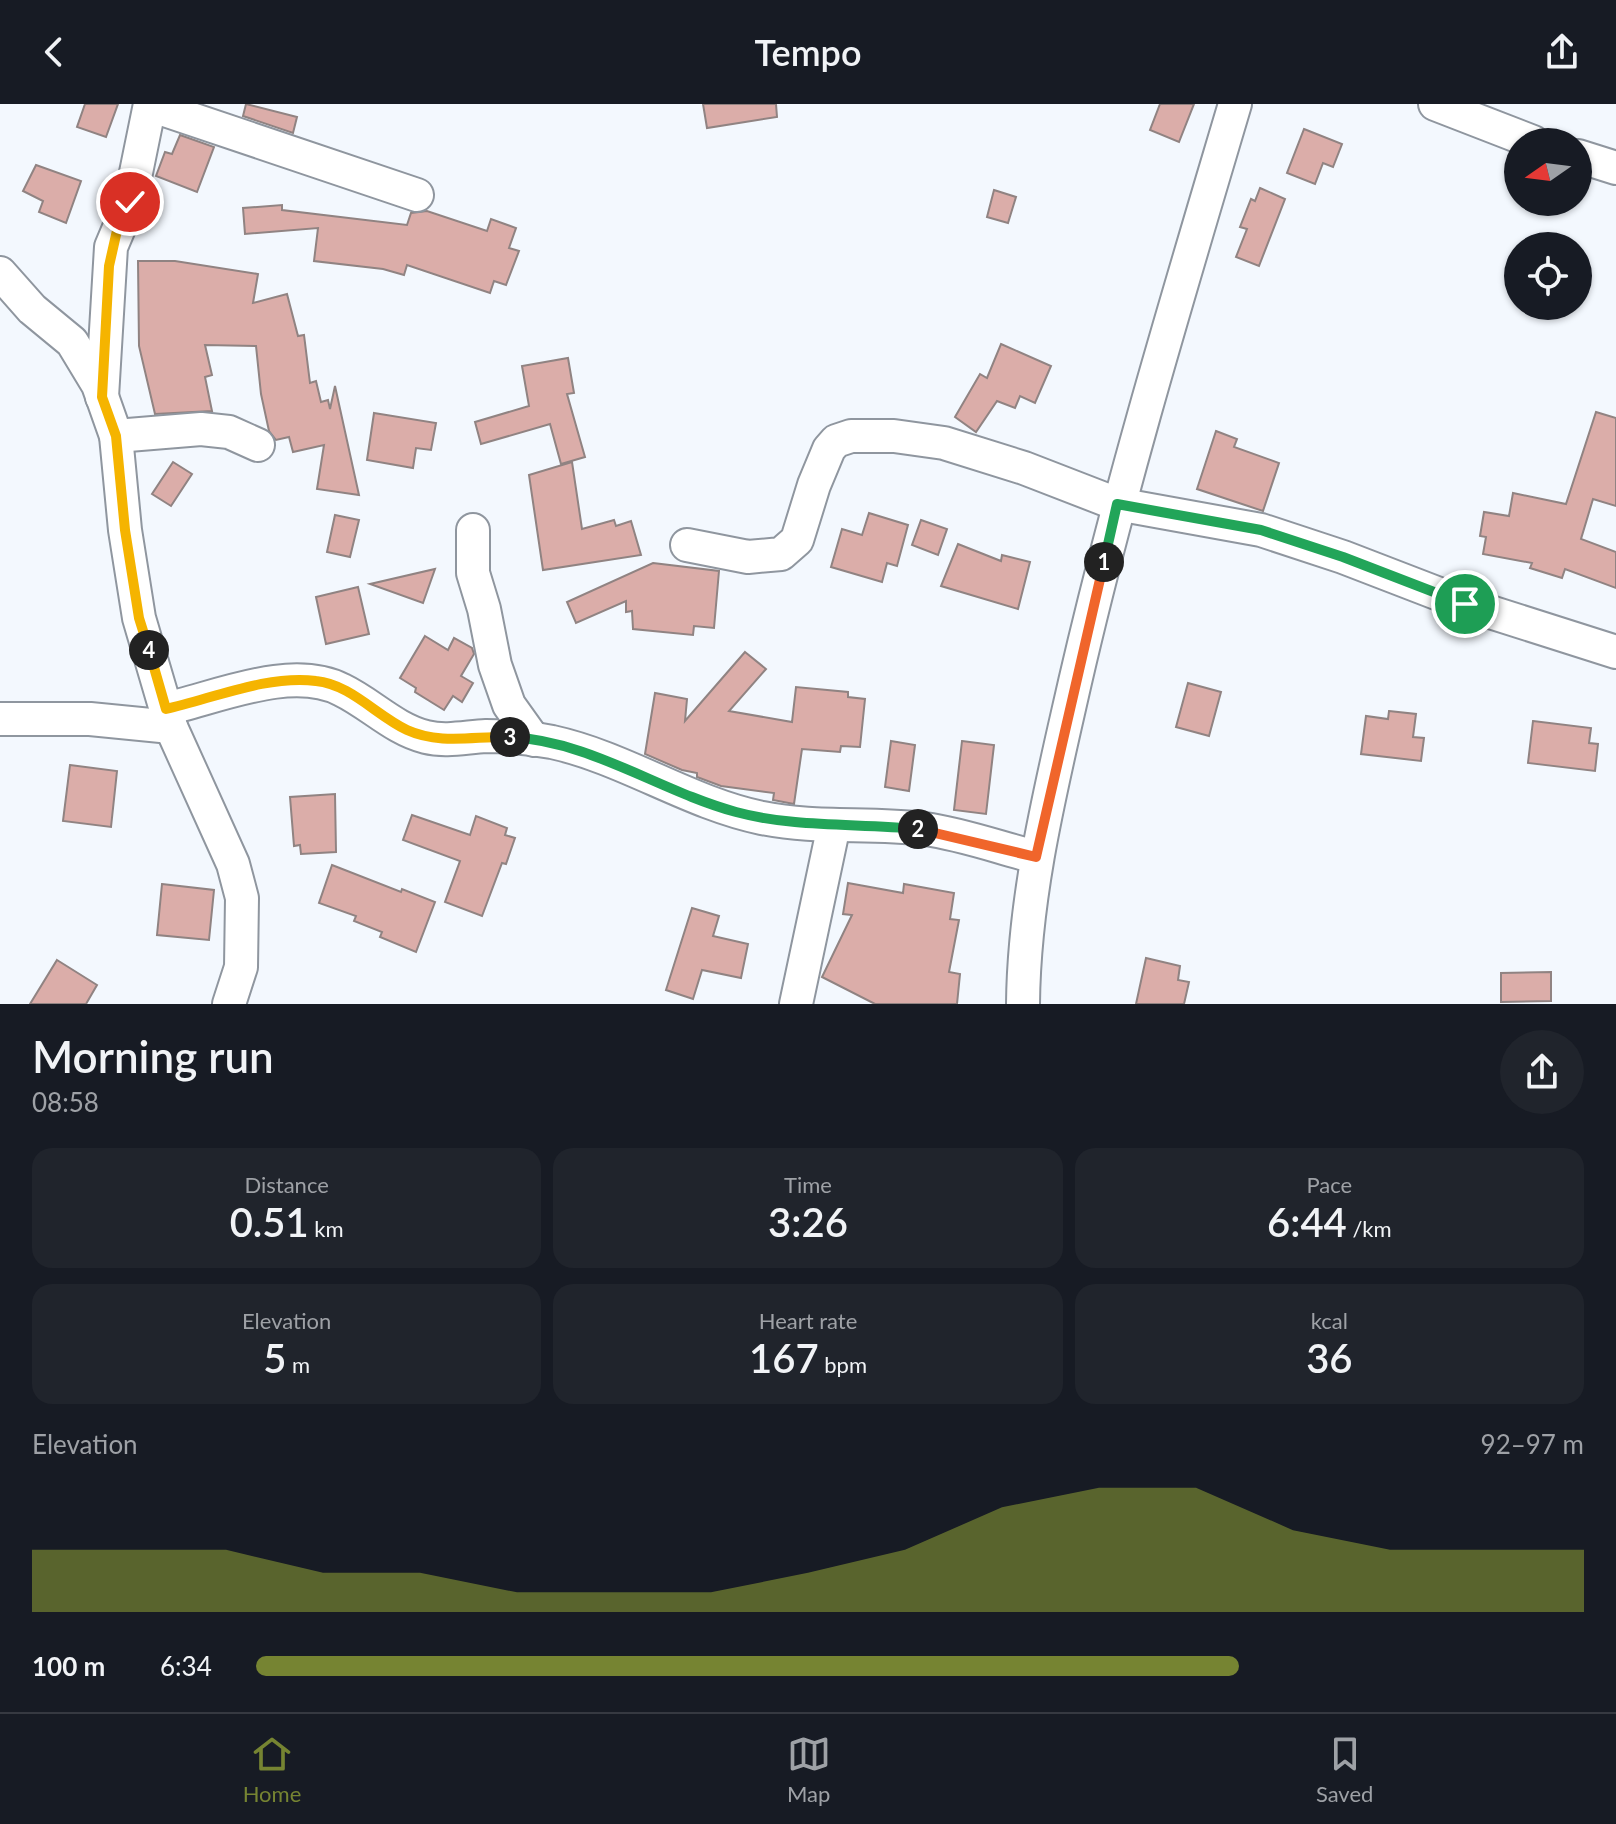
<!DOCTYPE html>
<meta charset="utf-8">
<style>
:root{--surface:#171b24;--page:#20242c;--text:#f1f3f6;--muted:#9ea1a6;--line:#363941;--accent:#768432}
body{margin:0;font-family:Lato,sans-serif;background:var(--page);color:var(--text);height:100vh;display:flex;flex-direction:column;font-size:30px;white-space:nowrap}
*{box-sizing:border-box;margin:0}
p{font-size:26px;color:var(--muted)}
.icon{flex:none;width:44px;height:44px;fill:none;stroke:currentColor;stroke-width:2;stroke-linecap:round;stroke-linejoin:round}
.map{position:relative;height:900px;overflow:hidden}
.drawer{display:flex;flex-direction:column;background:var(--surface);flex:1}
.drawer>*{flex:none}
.needle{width:52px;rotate:256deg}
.fabs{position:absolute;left:1504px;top:24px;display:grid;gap:16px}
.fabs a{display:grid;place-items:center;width:88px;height:88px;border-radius:50%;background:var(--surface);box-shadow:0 2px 6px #0004;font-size:40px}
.pin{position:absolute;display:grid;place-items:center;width:68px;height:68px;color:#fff;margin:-34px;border:4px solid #fff;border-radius:50%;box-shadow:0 2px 8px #0007}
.km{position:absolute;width:40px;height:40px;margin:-20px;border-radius:50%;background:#222;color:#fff;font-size:22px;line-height:40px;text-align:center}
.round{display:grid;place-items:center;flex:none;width:84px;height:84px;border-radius:42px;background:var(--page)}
.summary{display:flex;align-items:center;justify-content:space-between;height:136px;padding:0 32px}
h1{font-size:44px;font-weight:600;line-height:60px}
.metrics{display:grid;grid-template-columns:repeat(3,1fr);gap:12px;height:136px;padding:8px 32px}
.metrics div{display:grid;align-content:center;border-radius:20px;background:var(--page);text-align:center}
.metrics b{font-size:40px;font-weight:600}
.metrics small{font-size:22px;font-weight:400}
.metrics p{font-size:22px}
.chart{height:224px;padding:16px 32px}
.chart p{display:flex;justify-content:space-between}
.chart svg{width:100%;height:144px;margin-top:8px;fill:var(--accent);opacity:.7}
ul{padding:0 32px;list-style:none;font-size:26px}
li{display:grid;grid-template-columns:128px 96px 1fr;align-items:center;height:60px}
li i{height:20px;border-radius:10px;background:var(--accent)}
header{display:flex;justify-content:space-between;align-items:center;height:104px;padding:0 32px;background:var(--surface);font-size:36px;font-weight:600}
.tabs{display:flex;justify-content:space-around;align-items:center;height:112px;border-top:2px solid var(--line);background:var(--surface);font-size:22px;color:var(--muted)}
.tabs a{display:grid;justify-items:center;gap:4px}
.tabs .active{color:var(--accent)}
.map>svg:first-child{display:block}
.building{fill:#dbada9;stroke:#908382;stroke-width:2}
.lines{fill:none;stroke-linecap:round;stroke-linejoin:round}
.minor-casing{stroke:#8f969f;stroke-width:36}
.minor{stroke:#fff;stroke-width:32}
.split-1-casing{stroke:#fff;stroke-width:16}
.split-2-casing{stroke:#fff;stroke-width:16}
.split-3-casing{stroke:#fff;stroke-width:16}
.split-4-casing{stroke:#fff;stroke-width:16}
.split-5-casing{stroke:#fff;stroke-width:16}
.split-1{stroke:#22a559;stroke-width:10}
.split-2{stroke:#f0652b;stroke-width:10}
.split-3{stroke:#22a559;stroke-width:10}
.split-4{stroke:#f5b400;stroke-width:10}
.split-5{stroke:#f5b400;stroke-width:10}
</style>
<header><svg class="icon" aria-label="back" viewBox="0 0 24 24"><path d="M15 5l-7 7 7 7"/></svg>Tempo<svg class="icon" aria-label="share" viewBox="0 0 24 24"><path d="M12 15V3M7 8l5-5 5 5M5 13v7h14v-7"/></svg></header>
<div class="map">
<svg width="1616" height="900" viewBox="0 0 1616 900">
<rect width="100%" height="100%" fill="#f3f8fe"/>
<!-- building -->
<g class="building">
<polygon points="85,0 118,0 106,33 77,23"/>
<polygon points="246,0 297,13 293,29 243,12"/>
<polygon points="703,0 776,0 777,13 707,24"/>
<polygon points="1160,0 1194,0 1179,38 1150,26"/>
<polygon points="1304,25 1342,40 1333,63 1323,59 1315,80 1287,69"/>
<polygon points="180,31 214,43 197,88 156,72 165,48 172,50"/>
<polygon points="36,61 81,77 66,119 39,108 43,97 23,87"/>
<polygon points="1260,84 1285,95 1259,162 1236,153 1247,125 1240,123 1251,95 1255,97"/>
<polygon points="994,86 1016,93 1008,119 987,113"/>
<polygon points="282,101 282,106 407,121 411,109 427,107 487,127 491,115 516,124 509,144 519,147 506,181 494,177 490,189 407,161 404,171 383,165 314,157 318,124 245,130 243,104"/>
<polygon points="138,157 175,157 258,170 253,199 287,190 298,232 304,231 310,279 316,277 321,298 328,296 330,305 335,282 359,391 317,385 324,341 293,348 289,333 276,336 269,327 261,290 256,242 205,241 212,271 205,273 212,307 155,310 139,242"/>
<polygon points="1001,240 1051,262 1035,299 1020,292 1015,304 997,297 976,328 955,313 980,270 987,274"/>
<polygon points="568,254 574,289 567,290 585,353 561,360 550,320 481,340 475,318 529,302 522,262"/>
<polygon points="1596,308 1616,314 1616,402 1593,395 1581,435 1616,448 1616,484 1565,465 1562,474 1530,464 1532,459 1483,450 1486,433 1480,432 1484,408 1509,412 1513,389 1566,400"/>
<polygon points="374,309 436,319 431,346 416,344 413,364 367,356"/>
<polygon points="1216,327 1237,335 1234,343 1279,359 1263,407 1197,385"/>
<polygon points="173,358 192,370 171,402 152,390"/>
<polygon points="572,358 582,425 614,416 616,422 631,417 641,451 543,466 529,371"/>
<polygon points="869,409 908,421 897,462 887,459 882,478 831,463 842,425 862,431"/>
<polygon points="335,411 359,416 350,453 327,448"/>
<polygon points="921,416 947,425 938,451 912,441"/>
<polygon points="958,440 1001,457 1002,451 1030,458 1018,505 941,482"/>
<polygon points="653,459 719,467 714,524 694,522 693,531 633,525 632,507 626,508 626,497 576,519 567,498"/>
<polygon points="435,465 423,499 370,480"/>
<polygon points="358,483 369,530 326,540 316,493"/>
<polygon points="425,532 448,546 454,534 472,544 474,550 461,572 473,579 462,598 453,592 444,606 415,588 416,584 400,574"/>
<polygon points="745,548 766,565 729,607 792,618 796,583 848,588 848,593 865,595 860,643 841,642 840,648 802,645 794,700 773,696 774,689 721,682 697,673 697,669 682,666 645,650 655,589 687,595 685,617"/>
<polygon points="1188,579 1221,588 1209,632 1176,623"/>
<polygon points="1389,607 1416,610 1413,633 1424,634 1421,657 1361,650 1366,612 1388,615"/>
<polygon points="1533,617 1591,624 1589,639 1598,640 1595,667 1528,659"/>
<polygon points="891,637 915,641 909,687 885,683"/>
<polygon points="962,637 994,641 986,710 954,706"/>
<polygon points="70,661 117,667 111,723 63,717"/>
<polygon points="335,690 336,748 301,750 300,741 294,742 290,693"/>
<polygon points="412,711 470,731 476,712 507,724 505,731 515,734 506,760 502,759 482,812 445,798 460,757 403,736"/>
<polygon points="332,761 401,788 402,785 435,798 416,848 380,833 382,828 354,817 356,812 319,799"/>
<polygon points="848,779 903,789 904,780 954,789 950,815 959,816 949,868 960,870 957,900 875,900 822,873 852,811 843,810"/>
<polygon points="162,780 214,786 209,836 157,831"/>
<polygon points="692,804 719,812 713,832 748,840 741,874 702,866 693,895 666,886"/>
<polygon points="1146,854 1180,862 1178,876 1189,878 1184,900 1136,900"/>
<polygon points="57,856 97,881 86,900 30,900"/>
<polygon points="1551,868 1551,897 1501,898 1501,869"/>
</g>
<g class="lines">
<defs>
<g id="minor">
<polyline points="1435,0 1533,38"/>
<polyline points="150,1 417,91"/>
<polyline points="1578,52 1616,64"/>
<polyline points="0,169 32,205 72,238 98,281 116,332 125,426 139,514 171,623 233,760 242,794 241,863 229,900"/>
<polyline points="102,293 111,143 130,98 150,0"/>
<polyline points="116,332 201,325 229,328 258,341"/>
<polyline points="473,426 473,469 484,505 495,561 509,601 534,636"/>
<polyline points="687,441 748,453 781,450 797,436 814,381 829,345 836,337 851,332 894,332 944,339 1024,364 1117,400 1261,426 1343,453 1465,500 1616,548"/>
<path d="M 166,605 C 218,593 292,560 342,586 C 371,600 394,625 426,633 C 446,638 466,633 486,632 C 508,632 531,634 552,638 C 625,654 689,699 762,714 C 815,725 871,718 925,725 C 962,730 1000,744 1036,753"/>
<polyline points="0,615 90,615 171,623"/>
<polyline points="796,900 834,721"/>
<path d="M 1023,900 C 1024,791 1051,684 1075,578 C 1120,383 1178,192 1235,0"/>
</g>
</defs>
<!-- minor casing -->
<use href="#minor" class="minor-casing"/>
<!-- minor -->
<use href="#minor" class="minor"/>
</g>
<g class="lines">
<defs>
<polyline id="split-1" points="1104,458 1117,400 1261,426 1343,453 1465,500"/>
<polyline id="split-2" points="918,725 1036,753 1104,458"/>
<path id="split-3" d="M 510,633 C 591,637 659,687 736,708 C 795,724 858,719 918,725"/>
<path id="split-4" d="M 149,546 L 166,605 C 214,594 267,571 316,577 C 350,580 377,612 407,626 C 440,641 475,632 510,633"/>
<polyline id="split-5" points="130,98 118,122 109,162 102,293 116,332 125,426 139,514 149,546"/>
</defs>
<!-- split-1 casing -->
<use href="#split-1" class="split-1-casing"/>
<!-- split-2 casing -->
<use href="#split-2" class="split-2-casing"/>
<!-- split-3 casing -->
<use href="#split-3" class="split-3-casing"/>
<!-- split-4 casing -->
<use href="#split-4" class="split-4-casing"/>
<!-- split-5 casing -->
<use href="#split-5" class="split-5-casing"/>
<!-- split-1 -->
<use href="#split-1" class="split-1"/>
<!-- split-2 -->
<use href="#split-2" class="split-2"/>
<!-- split-3 -->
<use href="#split-3" class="split-3"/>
<!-- split-4 -->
<use href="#split-4" class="split-4"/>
<!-- split-5 -->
<use href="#split-5" class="split-5"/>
</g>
</svg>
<div class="fabs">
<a><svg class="needle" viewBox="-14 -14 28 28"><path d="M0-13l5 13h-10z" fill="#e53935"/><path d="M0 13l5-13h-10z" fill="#9ea1a6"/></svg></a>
<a><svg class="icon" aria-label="locate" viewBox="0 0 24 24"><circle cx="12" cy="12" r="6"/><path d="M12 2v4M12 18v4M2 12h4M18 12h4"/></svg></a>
</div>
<div class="pin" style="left:1465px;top:500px;background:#1e9e55"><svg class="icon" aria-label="arrive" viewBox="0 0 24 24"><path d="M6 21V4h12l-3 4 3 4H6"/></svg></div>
<div class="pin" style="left:130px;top:98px;background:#d93025"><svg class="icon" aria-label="check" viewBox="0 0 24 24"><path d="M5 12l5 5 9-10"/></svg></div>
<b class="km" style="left:1104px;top:458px">1</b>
<b class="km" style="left:918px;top:725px">2</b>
<b class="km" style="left:510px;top:633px">3</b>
<b class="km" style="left:149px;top:546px">4</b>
</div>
<section class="drawer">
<div class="summary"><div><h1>Morning run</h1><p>08:58</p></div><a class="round"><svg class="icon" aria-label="share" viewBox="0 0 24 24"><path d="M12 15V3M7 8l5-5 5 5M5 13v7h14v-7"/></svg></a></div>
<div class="metrics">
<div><p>Distance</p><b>0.51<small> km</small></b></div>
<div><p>Time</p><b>3:26</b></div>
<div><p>Pace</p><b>6:44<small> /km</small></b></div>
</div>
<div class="metrics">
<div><p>Elevation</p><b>5<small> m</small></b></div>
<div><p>Heart rate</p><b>167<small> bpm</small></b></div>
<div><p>kcal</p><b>36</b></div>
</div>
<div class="chart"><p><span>Elevation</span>92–97 m</p>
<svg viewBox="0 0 160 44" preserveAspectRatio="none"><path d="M0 44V25L10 25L20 25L30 32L40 32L50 38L60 38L70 38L80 32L90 25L100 12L110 6L120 6L130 19L140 25L150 25L160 25V44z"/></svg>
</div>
<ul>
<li><b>100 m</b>6:34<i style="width:74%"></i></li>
</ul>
</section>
<nav class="tabs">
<a class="active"><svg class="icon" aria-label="home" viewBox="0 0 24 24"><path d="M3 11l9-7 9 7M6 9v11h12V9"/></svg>Home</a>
<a><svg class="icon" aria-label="map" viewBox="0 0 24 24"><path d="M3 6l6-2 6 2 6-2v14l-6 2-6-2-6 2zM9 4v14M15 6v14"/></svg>Map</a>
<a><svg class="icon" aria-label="saved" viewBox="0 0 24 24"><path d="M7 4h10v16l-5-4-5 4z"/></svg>Saved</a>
</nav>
